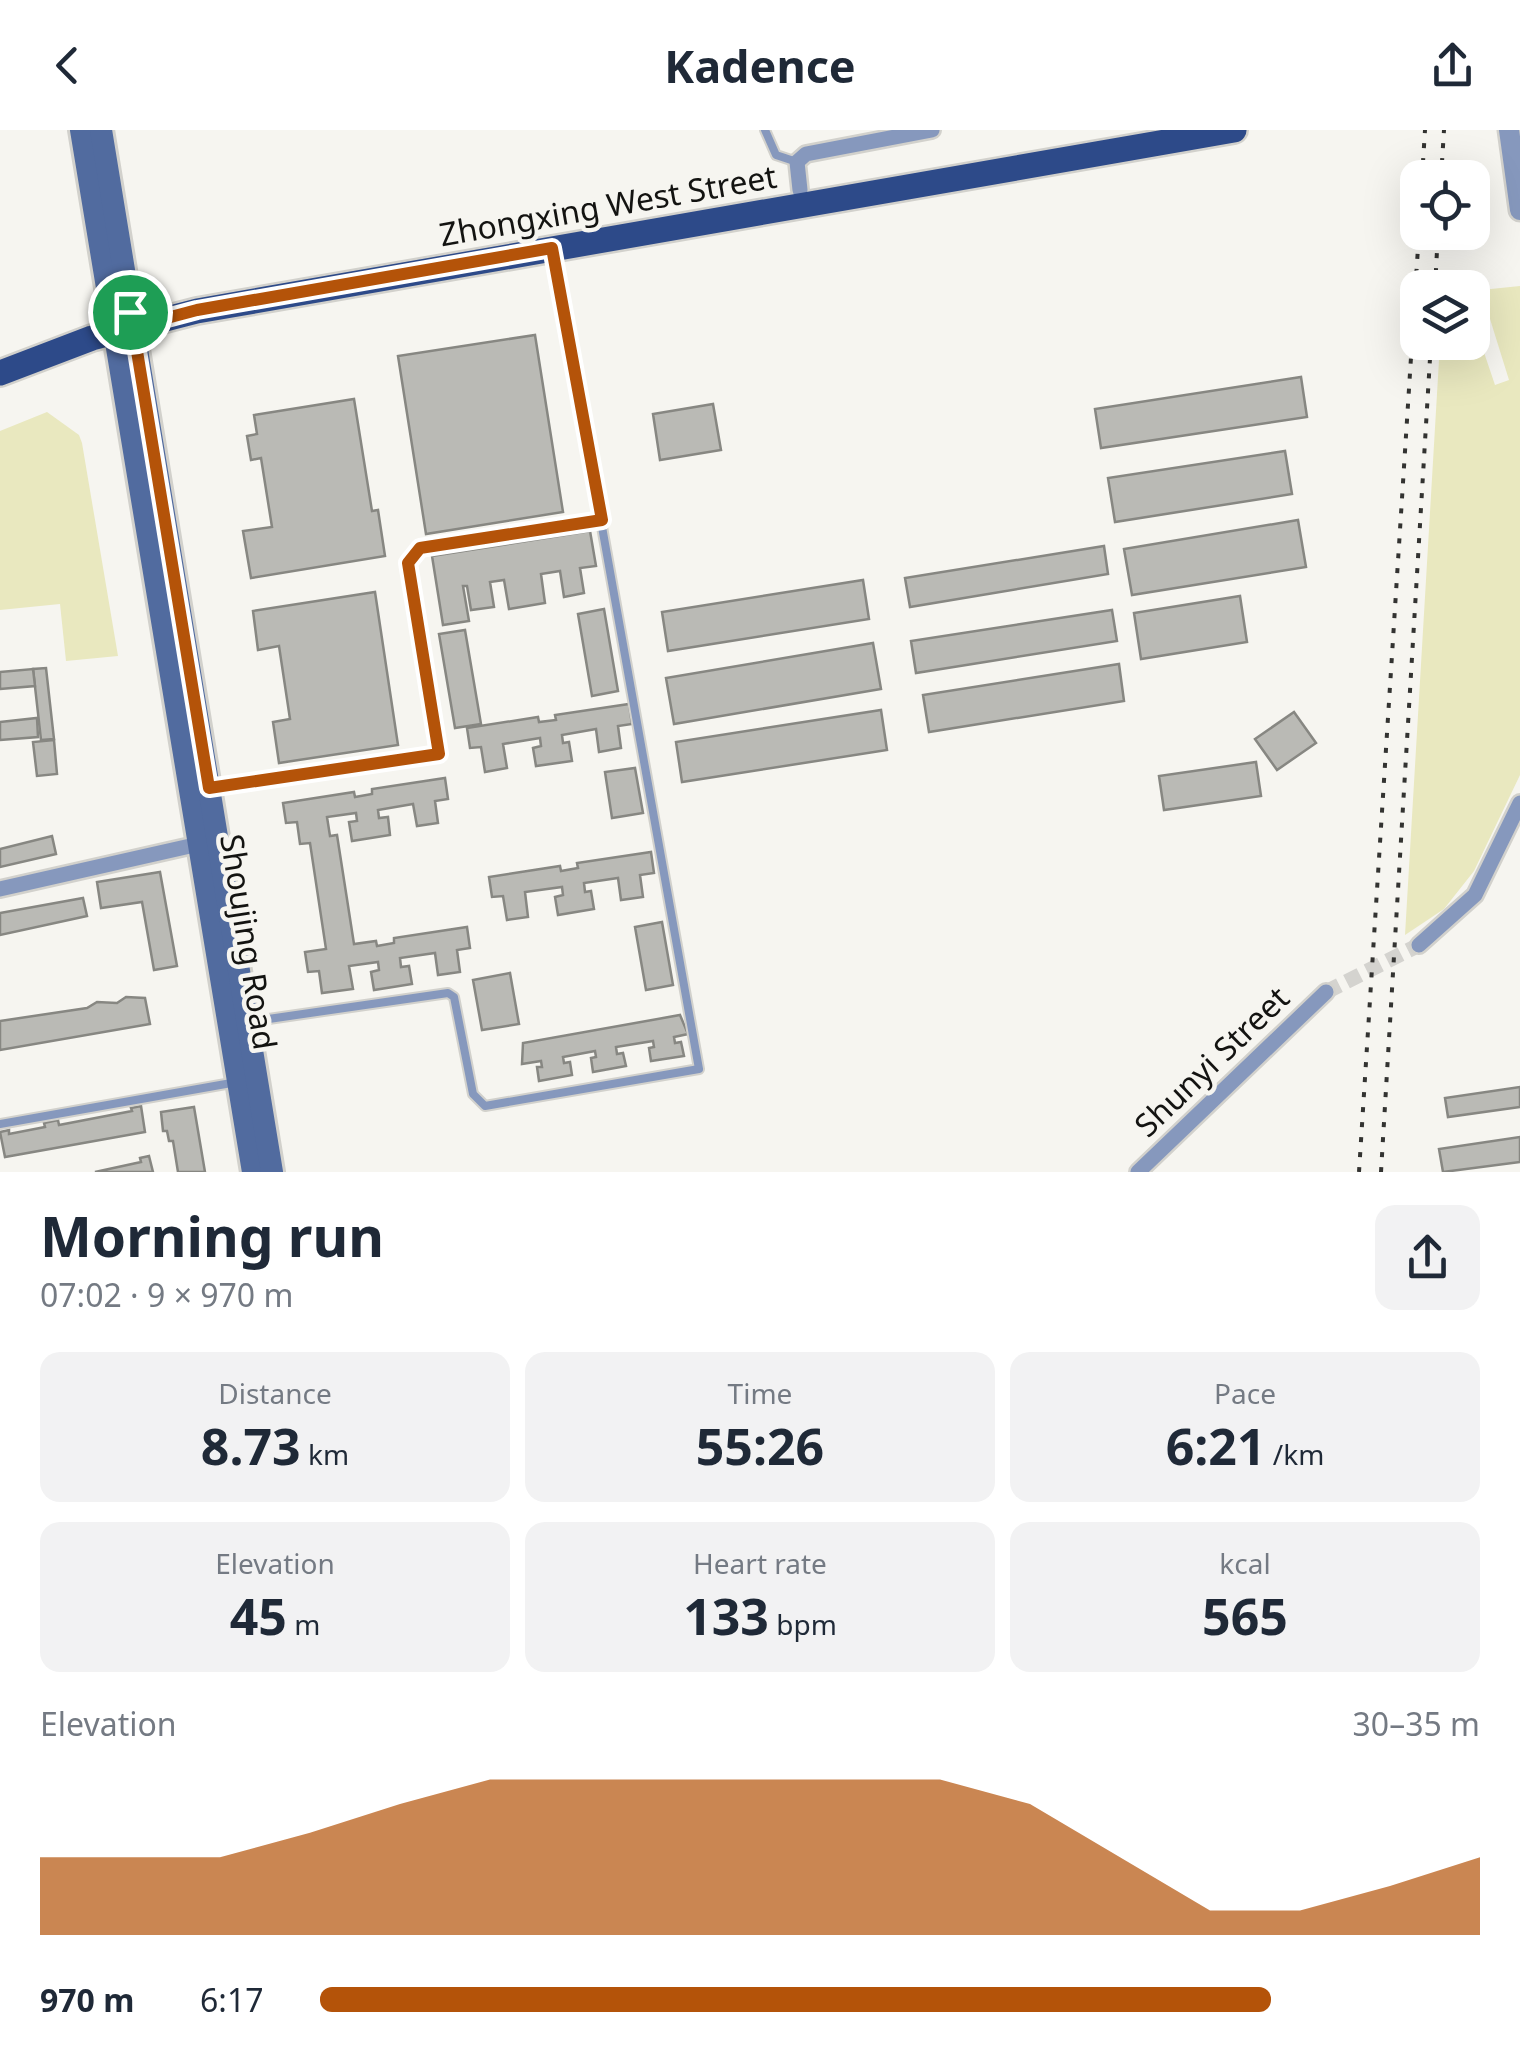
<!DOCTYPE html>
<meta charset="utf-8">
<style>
:root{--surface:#fff;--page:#f2f2f3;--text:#1f2937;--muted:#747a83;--accent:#b45309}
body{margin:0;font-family:"Noto Sans",sans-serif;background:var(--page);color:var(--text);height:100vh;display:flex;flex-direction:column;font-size:38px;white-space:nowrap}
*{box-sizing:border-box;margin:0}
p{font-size:32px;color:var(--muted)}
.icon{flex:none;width:55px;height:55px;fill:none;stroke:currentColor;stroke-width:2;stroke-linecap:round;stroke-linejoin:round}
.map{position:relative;height:1042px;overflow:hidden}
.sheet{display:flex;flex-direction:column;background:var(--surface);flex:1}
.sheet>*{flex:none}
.buttons{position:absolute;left:1400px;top:30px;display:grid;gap:20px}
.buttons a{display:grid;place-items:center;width:90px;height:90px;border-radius:20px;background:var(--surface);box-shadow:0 10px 40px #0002;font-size:50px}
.pin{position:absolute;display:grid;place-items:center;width:85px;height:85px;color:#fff;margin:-42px;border:5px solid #fff;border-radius:50%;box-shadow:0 2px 10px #0007}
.round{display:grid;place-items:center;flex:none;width:105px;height:105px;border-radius:20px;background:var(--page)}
.head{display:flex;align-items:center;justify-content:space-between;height:170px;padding:0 40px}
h1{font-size:55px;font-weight:700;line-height:75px}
.metrics{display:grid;grid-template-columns:repeat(3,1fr);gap:15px;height:170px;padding:10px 40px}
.metrics div{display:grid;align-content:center;border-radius:20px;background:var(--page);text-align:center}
.metrics b{font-size:50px;font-weight:700}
.metrics small{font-size:28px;font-weight:400}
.metrics p{font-size:28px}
.chart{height:280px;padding:20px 40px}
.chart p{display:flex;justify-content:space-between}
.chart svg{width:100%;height:180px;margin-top:10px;fill:var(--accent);opacity:.7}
ul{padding:0 40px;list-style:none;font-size:32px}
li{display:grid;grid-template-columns:160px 120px 1fr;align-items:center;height:75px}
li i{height:25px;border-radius:12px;background:var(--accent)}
header{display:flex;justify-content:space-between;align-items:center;height:130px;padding:0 40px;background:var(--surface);font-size:45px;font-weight:700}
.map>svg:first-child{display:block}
.green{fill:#e9e8bf}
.building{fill:#babab5;stroke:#878782;stroke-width:2.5}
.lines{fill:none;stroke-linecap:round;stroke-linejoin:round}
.minor-tunnel{stroke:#d4d3cf;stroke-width:15;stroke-dasharray:15 8;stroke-linecap:butt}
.service-casing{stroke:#d2d1cc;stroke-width:12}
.minor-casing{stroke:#d2d1cc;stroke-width:20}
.tertiary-casing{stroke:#d2d1cc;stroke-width:25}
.secondary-casing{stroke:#d2d1cc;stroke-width:28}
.primary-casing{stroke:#d2d1cc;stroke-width:30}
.service{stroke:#8698bd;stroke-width:8}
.minor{stroke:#8698bd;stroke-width:15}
.tertiary{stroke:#8698bd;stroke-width:20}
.secondary{stroke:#516b9f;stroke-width:22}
.primary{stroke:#2d4a89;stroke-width:25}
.rail{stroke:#333331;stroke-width:4;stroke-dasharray:5 10;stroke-linecap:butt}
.route-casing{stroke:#fff;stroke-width:20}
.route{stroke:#b45309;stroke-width:12}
.labels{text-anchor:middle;stroke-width:9;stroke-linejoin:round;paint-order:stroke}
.street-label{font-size:32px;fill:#131311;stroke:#f6f5f0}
</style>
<header><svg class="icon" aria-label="back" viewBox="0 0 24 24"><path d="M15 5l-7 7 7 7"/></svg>Kadence<svg class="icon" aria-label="share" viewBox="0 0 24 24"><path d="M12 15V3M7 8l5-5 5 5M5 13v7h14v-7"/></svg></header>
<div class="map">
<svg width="1520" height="1042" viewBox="0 0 1520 1042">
<rect width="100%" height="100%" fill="#f6f5f0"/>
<!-- green -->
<g class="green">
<polygon points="1520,156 1520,645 1474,741 1444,779 1405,805 1440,213 1472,212 1473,190 1495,255 1509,250 1481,160"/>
<polygon points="47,282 79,305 82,313 118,526 66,531 60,474 0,480 0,301"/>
</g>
<!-- building -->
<g class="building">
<polygon points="535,205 563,382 426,404 398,226"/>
<polygon points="1301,247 1307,287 1101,318 1095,279"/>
<polygon points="354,269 372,381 378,380 385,426 251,448 243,401 272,397 261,328 251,330 247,306 257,304 254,285"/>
<polygon points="713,274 721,320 660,330 653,284"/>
<polygon points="1285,321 1292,364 1115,392 1108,348"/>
<polygon points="1298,390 1306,437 1132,465 1124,419"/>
<polygon points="590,401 596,436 580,438 584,463 564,467 560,441 541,444 545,473 509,479 504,450 490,452 494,477 471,480 467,456 463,456 469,491 443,495 432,426"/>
<polygon points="1104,416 1108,444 910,477 905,448"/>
<polygon points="863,450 869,489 668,521 662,482"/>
<polygon points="375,462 398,615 279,633 273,592 290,589 279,516 258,520 253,481"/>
<polygon points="1240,466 1247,512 1141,529 1134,483"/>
<polygon points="604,479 618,561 592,566 578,484"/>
<polygon points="1112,480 1117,511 916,543 911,511"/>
<polygon points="465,500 481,594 455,598 439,504"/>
<polygon points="873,513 881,559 674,594 666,548"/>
<polygon points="1119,534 1124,571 929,602 923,565"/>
<polygon points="46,538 54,609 41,610 33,539"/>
<polygon points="33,539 35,556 0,559 0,542"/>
<polygon points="629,574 632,594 618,596 621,618 599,622 596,599 562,605 563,613 569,612 572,631 536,636 533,618 541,616 540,608 503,614 507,638 485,642 481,617 470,618 467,598 538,587 539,592 556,590 555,585"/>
<polygon points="881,580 887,620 682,652 676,612"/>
<polygon points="1294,582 1316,613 1277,640 1255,609"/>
<polygon points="37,588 38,607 0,610 0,592"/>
<polygon points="54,610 57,644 37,646 33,612"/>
<polygon points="1256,632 1261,666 1164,680 1159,646"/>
<polygon points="635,638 643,683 612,688 605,642"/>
<polygon points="445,648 448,669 435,671 438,693 417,696 413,674 378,680 379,688 388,687 390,705 352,711 349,692 357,691 356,683 327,687 330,706 337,705 354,814 376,811 377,816 394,813 394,808 467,797 470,818 457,820 460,842 438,845 435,823 400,828 401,837 409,836 412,854 374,860 371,842 379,840 378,832 349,836 353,859 322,863 319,841 308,842 305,822 326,819 310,713 300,714 297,692 286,693 283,673 354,662 355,667 372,664 372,659"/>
<polygon points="52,706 56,724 0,737 0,719"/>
<polygon points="651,722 654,743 640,745 643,767 621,770 618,748 584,753 585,762 591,761 594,779 558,785 555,767 563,765 562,757 525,762 528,787 507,790 503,766 492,767 489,747 560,736 561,741 578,738 577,733"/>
<polygon points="160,742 177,836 154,840 142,772 101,778 97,752"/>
<polygon points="83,768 87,786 0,805 0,783"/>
<polygon points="662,792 673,855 646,860 635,797"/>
<polygon points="510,843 519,894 482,900 473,850"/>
<polygon points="126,867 145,868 150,894 0,920 0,891 87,878 97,872 117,873"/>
<polygon points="680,885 688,904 674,907 675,913 681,912 684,926 651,931 649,918 654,917 653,911 616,917 617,924 623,923 626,936 593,942 591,928 596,927 595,921 563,927 564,933 570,932 572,945 539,951 537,937 542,937 541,931 522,934 523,913"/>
<polygon points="1520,957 1520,977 1448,987 1445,968"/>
<polygon points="141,976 145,1002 5,1027 0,1002 9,1000 9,1004 45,997 44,993 58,990 59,995 132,981 131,978"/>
<polygon points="194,977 205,1042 178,1042 173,1011 169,1011 167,1001 163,1001 161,982"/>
<polygon points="1520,1007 1520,1032 1443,1042 1439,1019"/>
<polygon points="149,1026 153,1042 95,1042 141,1032 140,1028"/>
</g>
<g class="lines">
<!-- minor-tunnel -->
<polyline class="minor-tunnel" points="1326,862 1419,815"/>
<defs>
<g id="service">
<polyline points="765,0 776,25 797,32"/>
<polyline points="212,658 439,624 408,433 420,418 602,390"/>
<polyline points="248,892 448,863 454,867 473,964 485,976 699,939 553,123"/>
<polyline points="0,994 237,952"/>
</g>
<g id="minor">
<polyline points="800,60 797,32 806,24 932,0"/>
<polyline points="0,759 199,714"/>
<polyline points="1419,815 1475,765 1520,673"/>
<polyline points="1138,1042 1326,862"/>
</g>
<polyline id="tertiary" points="1509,0 1520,80"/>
<g id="secondary">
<polyline points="81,0 253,1042"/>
<polyline points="101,0 272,1042"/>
</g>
<polyline id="primary" points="0,243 92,208 197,181 1234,0"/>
</defs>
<!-- service casing -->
<use href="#service" class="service-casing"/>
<!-- minor casing -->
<use href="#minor" class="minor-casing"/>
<!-- tertiary casing -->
<use href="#tertiary" class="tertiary-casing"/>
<!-- secondary casing -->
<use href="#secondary" class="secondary-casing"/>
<!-- primary casing -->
<use href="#primary" class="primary-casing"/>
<!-- service -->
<use href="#service" class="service"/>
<!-- minor -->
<use href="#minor" class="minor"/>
<!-- tertiary -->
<use href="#tertiary" class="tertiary"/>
<!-- secondary -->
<use href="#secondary" class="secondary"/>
<!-- primary -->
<use href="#primary" class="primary"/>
<!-- rail -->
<g class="rail">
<polyline points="1422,48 1425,0"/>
<polyline points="1441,48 1444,0"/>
<polyline points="1435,158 1438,102"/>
<polyline points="1359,1042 1419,102"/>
<polyline points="1381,1042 1431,212"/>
</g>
</g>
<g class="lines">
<defs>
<polyline id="route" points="130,182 112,187 114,202 133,197 209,658 439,624 408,433 420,418 602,390 552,118 197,180 133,197 130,182"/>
</defs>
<!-- route casing -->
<use href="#route" class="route-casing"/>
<!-- route -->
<use href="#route" class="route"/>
</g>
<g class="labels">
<!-- street labels -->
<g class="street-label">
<text transform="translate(608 76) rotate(-10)" y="11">Zhongxing West Street</text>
<text transform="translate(248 812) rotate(81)" y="11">Shoujing Road</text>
<text transform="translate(1212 932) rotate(-44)" y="11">Shunyi Street</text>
</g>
</g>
</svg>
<div class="buttons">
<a><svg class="icon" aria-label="locate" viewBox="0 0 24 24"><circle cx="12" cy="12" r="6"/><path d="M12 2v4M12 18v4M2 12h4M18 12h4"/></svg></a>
<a><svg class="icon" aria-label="layers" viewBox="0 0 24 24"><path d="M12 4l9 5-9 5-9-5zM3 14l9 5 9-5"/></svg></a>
</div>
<div class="pin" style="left:130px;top:182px;background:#1e9e55"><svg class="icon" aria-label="arrive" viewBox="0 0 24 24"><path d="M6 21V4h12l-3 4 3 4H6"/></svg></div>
</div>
<section class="sheet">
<div class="head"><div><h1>Morning run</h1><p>07:02 · 9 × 970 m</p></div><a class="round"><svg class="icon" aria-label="share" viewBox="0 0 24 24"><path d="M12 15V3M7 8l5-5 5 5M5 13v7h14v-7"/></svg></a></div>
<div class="metrics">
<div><p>Distance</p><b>8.73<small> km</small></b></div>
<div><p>Time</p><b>55:26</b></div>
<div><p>Pace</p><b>6:21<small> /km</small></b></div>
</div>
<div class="metrics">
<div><p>Elevation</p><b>45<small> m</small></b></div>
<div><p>Heart rate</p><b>133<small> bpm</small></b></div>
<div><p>kcal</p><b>565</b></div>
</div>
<div class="chart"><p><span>Elevation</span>30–35 m</p>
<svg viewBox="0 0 160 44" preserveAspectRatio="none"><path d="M0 44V25L10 25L20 25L30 19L40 12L50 6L60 6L70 6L80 6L90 6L100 6L110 12L120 25L130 38L140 38L150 32L160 25V44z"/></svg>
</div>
<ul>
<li><b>970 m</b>6:17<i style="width:82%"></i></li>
</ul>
</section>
